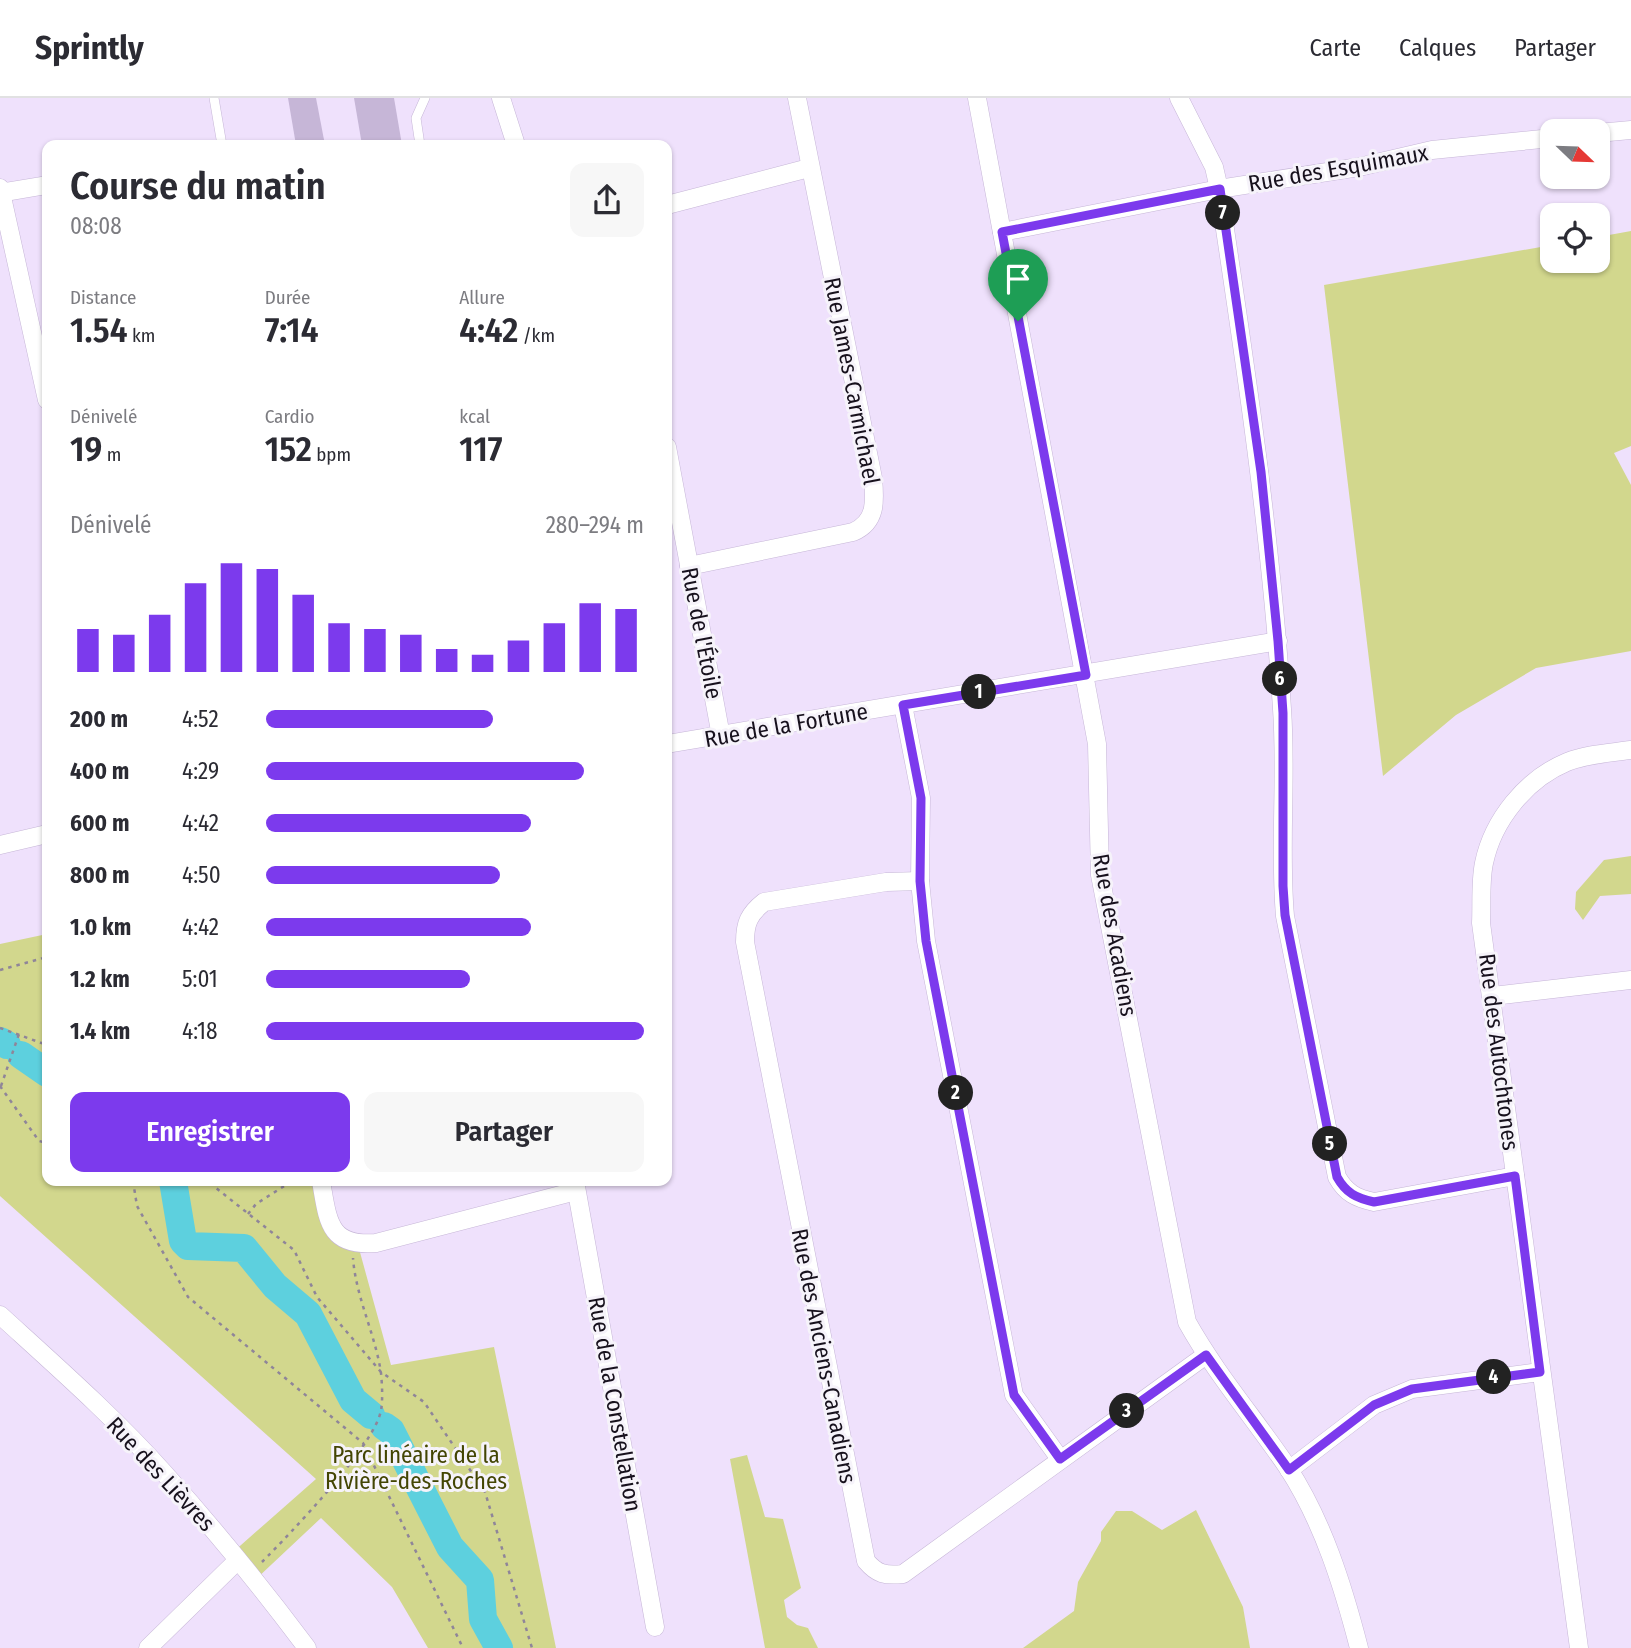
<!DOCTYPE html>
<html lang="fr">
<meta charset="utf-8">
<style>
:root{--surface:#fff;--page:#f7f7f7;--text:#2b2b33;--muted:#7c7c81;--line:#e1e1e2;--accent:#7c3aed}
body{margin:0;font-family:"Fira Sans Condensed",sans-serif;background:var(--page);color:var(--text);height:100vh;display:flex;flex-direction:column;font-size:26px;white-space:nowrap}
*{box-sizing:border-box;margin:0}
p{font-size:23px;color:var(--muted)}
.icon{flex:none;width:38px;height:38px;fill:none;stroke:currentColor;stroke-width:2;stroke-linecap:round;stroke-linejoin:round}
.map{position:relative;flex:1;overflow:hidden}
.details{position:absolute;left:42px;top:42px;width:630px;height:1046px;display:flex;flex-direction:column;background:var(--surface);border-radius:14px;box-shadow:0 2px 5px #0004}
.details>*{flex:none}
.needle{width:46px;rotate:113deg}
.tools{position:absolute;left:1540px;top:21px;display:grid;gap:14px}
.tools a{display:grid;place-items:center;width:70px;height:70px;border-radius:14px;background:var(--surface);box-shadow:0 2px 5px #0004;font-size:35px}
.pin{position:absolute;display:grid;place-items:center;width:60px;height:60px;color:#fff;margin:-72px -30px;border-radius:50% 50% 50% 0;rotate:-45deg;box-shadow:0 0 7px #0007}
.pin .icon{rotate:45deg}
.km{position:absolute;width:35px;height:35px;margin:-18px;border-radius:50%;background:#222;color:#fff;font-size:19px;line-height:35px;text-align:center}
.round{display:grid;place-items:center;flex:none;width:74px;height:74px;border-radius:14px;background:var(--page)}
.headline{display:flex;align-items:center;justify-content:space-between;height:119px;padding:0 28px}
h1{font-size:38px;font-weight:600;line-height:52px}
.metrics{display:grid;grid-template-columns:repeat(3,1fr);gap:10px;height:119px;padding:7px 28px}
.metrics div{display:grid;align-content:center}
.metrics b{font-size:35px;font-weight:600}
.metrics small{font-size:19px;font-weight:400}
.metrics p{font-size:19px}
.chart{height:196px;padding:14px 28px}
.chart p{display:flex;justify-content:space-between}
.chart svg{width:100%;height:126px;margin-top:7px;stroke:var(--accent);stroke-width:6}
.cta{display:flex;gap:14px;margin-top:auto;padding:14px 28px}
.cta a{flex:1;height:80px;border-radius:14px;background:var(--accent);color:#fff;font-size:28px;font-weight:600;line-height:80px;text-align:center}
.cta a+a{background:var(--page);color:var(--text)}
ul{padding:0 28px;list-style:none;font-size:23px}
li{display:grid;grid-template-columns:112px 84px 1fr;align-items:center;height:52px}
li i{height:18px;border-radius:9px;background:var(--accent)}
header{display:flex;align-items:center;gap:42px;box-sizing:border-box;height:98px;padding:0 35px;background:var(--surface);border-bottom:2px solid var(--line)}
header strong{font-size:33px}
nav{display:flex;gap:38px;margin-inline-start:auto;font-size:24px}
.map>svg:first-child{display:block}
.green{fill:#d2d78d}
.lines{fill:none;stroke-linecap:round;stroke-linejoin:round}
.river{stroke:#5dd0de;stroke-width:28}
.building{fill:#c6b6d7}
.service-casing{stroke:#c6b6d7;stroke-width:10}
.minor-casing{stroke:#c6b6d7;stroke-width:19}
.path{stroke:#8f8599;stroke-width:2.5;stroke-dasharray:3.5 5;stroke-linecap:butt}
.service{stroke:#fff;stroke-width:9}
.minor{stroke:#fff;stroke-width:18}
.route-casing{stroke:#fff;stroke-width:14}
.route{stroke:#7c3aed;stroke-width:9}
.labels{text-anchor:middle;stroke-width:6;stroke-linejoin:round;paint-order:stroke}
.street-label{font-size:23px;fill:#17111d;stroke:#f6f3fa}
.park-label{font-size:23px;fill:#434503;stroke:#f6f3fa}
</style>
<header>
<strong>Sprintly</strong>
<nav><a>Carte</a><a>Calques</a><a>Partager</a></nav>
</header>
<div class="map">
<svg width="1631" height="1550" viewBox="0 0 1631 1550">
<rect width="100%" height="100%" fill="#efe1fc"/>
<!-- green -->
<g class="green">
<polygon points="1631,133 1631,348 1614,355 1631,387 1631,553 1536,570 1456,617 1383,678 1324,187 1552,147 1552,163 1598,163 1598,139"/>
<polygon points="1631,758 1631,796 1600,798 1583,822 1575,811 1576,794 1604,762"/>
<polygon points="47,836 47,1083 321,1083 327,1118 358,1147 391,1267 494,1249 556,1550 428,1550 392,1489 321,1420 255,1482 232,1455 316,1381 0,1098 0,846"/>
<polygon points="747,1357 765,1419 783,1421 801,1490 784,1502 787,1519 797,1527 808,1530 818,1550 765,1550 730,1361"/>
<polygon points="1196,1412 1243,1509 1250,1550 1023,1550 1074,1513 1078,1484 1101,1443 1101,1434 1116,1413 1132,1413 1162,1432"/>
</g>
<g class="lines">
<!-- river -->
<g class="river">
<polyline points="0,943 7,947"/>
<polyline points="21,957 47,975"/>
<polyline points="173,1083 183,1143 188,1148 244,1150 275,1188 308,1216 353,1302 371,1317"/>
<polyline points="384,1328 391,1333 450,1449 480,1482 483,1521 499,1550"/>
</g>
</g>
<!-- building -->
<g class="building">
<polygon points="288,0 316,0 325,47 296,47"/>
<polygon points="354,0 394,0 402,47 362,47"/>
</g>
<g class="lines">
<defs>
<g id="service">
<polyline points="214,0 222,47"/>
<polyline points="420,47 416,20 425,0"/>
</g>
<g id="minor">
<polyline points="501,0 516,47"/>
<path d="M 977,0 L 1097,646 L 1100,777 L 1187,1224 C 1216,1276 1255,1321 1288,1370 C 1323,1424 1343,1488 1359,1550"/>
<path d="M 1179,0 L 1214,69 L 1219,91 C 1245,264 1271,436 1282,611 C 1287,680 1279,749 1285,818 L 1337,1079 C 1346,1095 1356,1100 1374,1104 L 1515,1078"/>
<polyline points="1598,35 1631,32"/>
<polyline points="0,90 47,302"/>
<polyline points="0,95 47,87"/>
<polyline points="667,107 809,70"/>
<polyline points="1002,134 1219,91 1359,69 1432,52 1552,40"/>
<polyline points="667,349 721,638"/>
<path d="M 689,468 L 853,434 C 877,424 875,402 873,380 L 797,0"/>
<polyline points="903,607 921,700 920,783 926,843 1014,1297 1060,1361"/>
<polyline points="667,646 1278,543"/>
<polyline points="0,747 47,736"/>
<path d="M 920,783 L 886,784 L 764,804 C 749,816 745,825 745,844 L 866,1463 C 877,1476 885,1478 903,1476 L 1206,1257"/>
<polyline points="1493,898 1631,882"/>
<path d="M 321,1083 C 328,1122 328,1149 376,1145 L 576,1093"/>
<polyline points="575,1083 655,1529"/>
<path d="M 0,1217 C 56,1268 114,1319 165,1376 C 215,1432 262,1490 307,1550"/>
<polyline points="1289,1372 1374,1307 1412,1291 1540,1274"/>
<polyline points="148,1550 238,1462"/>
<path d="M 1579,1550 L 1481,825 C 1482,806 1480,784 1484,765 C 1493,722 1526,681 1567,664 C 1587,656 1610,655 1631,652"/>
</g>
</defs>
<!-- service casing -->
<use href="#service" class="service-casing"/>
<!-- minor casing -->
<use href="#minor" class="minor-casing"/>
<!-- path -->
<g class="path">
<polyline points="0,872 47,859"/>
<polyline points="0,930 47,947"/>
<polyline points="0,988 39,1043 47,1045"/>
<polyline points="1,988 19,936"/>
<polyline points="133,1083 137,1108 188,1199 363,1345 463,1550"/>
<polyline points="213,1083 216,1090 294,1152 317,1199 381,1274 424,1304 485,1394 532,1550"/>
<polyline points="248,1116 256,1106 292,1083"/>
<path d="M 262,1464 C 289,1437 376,1346 381,1312 C 383,1302 382,1285 381,1275 C 375,1235 356,1200 353,1160"/>
</g>
<!-- service -->
<use href="#service" class="service"/>
<!-- minor -->
<use href="#minor" class="minor"/>
</g>
<g class="lines">
<defs>
<path id="route" d="M 1220,91 L 1261,374 L 1278,543 L 1283,615 L 1283,788 L 1285,817 L 1337,1079 C 1346,1095 1356,1100 1374,1104 L 1515,1078 L 1540,1274 L 1412,1291 L 1374,1307 L 1289,1372 L 1206,1257 L 1060,1361 L 1014,1297 L 926,843 L 920,783 L 921,700 L 903,607 L 1086,577 L 1002,134 Z"/>
</defs>
<!-- route casing -->
<use href="#route" class="route-casing"/>
<!-- route -->
<use href="#route" class="route"/>
</g>
<g class="labels">
<!-- street labels -->
<g class="street-label">
<text transform="translate(1338 70) rotate(-10)" y="8">Rue des Esquimaux</text>
<text transform="translate(852 283) rotate(79)" y="8">Rue James-Carmichael</text>
<text transform="translate(702 535) rotate(79)" y="8">Rue de l'Étoile</text>
<text transform="translate(786 627) rotate(-10)" y="8">Rue de la Fortune</text>
<text transform="translate(1115 837) rotate(80)" y="8">Rue des Acadiens</text>
<text transform="translate(1499 954) rotate(83)" y="8">Rue des Autochtones</text>
<text transform="translate(824 1258) rotate(79)" y="8">Rue des Anciens-Canadiens</text>
<text transform="translate(615 1306) rotate(80)" y="8">Rue de la Constellation</text>
<text transform="translate(161 1376) rotate(47)" y="8">Rue des Lièvres</text>
</g>
<!-- park labels -->
<g class="park-label">
<text x="416" y="1365">Parc linéaire de la<tspan x="416" dy="26">Rivière-des-Roches</tspan></text>
</g>
</g>
</svg>
<div class="tools">
<a><svg class="needle" viewBox="-14 -14 28 28"><path d="M0-13l5 13h-10z" fill="#e53935"/><path d="M0 13l5-13h-10z" fill="#7c7c81"/></svg></a>
<a><svg class="icon" aria-label="locate" viewBox="0 0 24 24"><circle cx="12" cy="12" r="6"/><path d="M12 2v4M12 18v4M2 12h4M18 12h4"/></svg></a>
</div>
<div class="pin" style="left:1018px;top:223px;background:#1e9e55"><svg class="icon" aria-label="arrive" viewBox="0 0 24 24"><path d="M6 21V4h12l-3 4 3 4H6"/></svg></div>
<b class="km" style="left:979px;top:594px">1</b>
<b class="km" style="left:956px;top:995px">2</b>
<b class="km" style="left:1127px;top:1313px">3</b>
<b class="km" style="left:1494px;top:1279px">4</b>
<b class="km" style="left:1330px;top:1046px">5</b>
<b class="km" style="left:1280px;top:581px">6</b>
<b class="km" style="left:1223px;top:115px">7</b>
<section class="details">
<div class="headline"><div><h1>Course du matin</h1><p>08:08</p></div><a class="round"><svg class="icon" aria-label="share" viewBox="0 0 24 24"><path d="M12 15V3M7 8l5-5 5 5M5 13v7h14v-7"/></svg></a></div>
<div class="metrics">
<div><p>Distance</p><b>1.54<small> km</small></b></div>
<div><p>Durée</p><b>7:14</b></div>
<div><p>Allure</p><b>4:42<small> /km</small></b></div>
</div>
<div class="metrics">
<div><p>Dénivelé</p><b>19<small> m</small></b></div>
<div><p>Cardio</p><b>152<small> bpm</small></b></div>
<div><p>kcal</p><b>117</b></div>
</div>
<div class="chart"><p><span>Dénivelé</span>280–294 m</p>
<svg viewBox="0 0 160 44" preserveAspectRatio="none"><path d="M5 44V29M15 44V31M25 44V24M35 44V13M45 44V6M55 44V8M65 44V17M75 44V27M85 44V29M95 44V31M105 44V36M115 44V38M125 44V33M135 44V27M145 44V20M155 44V22"/></svg>
</div>
<ul>
<li><b>200 m</b>4:52<i style="width:60%"></i></li>
<li><b>400 m</b>4:29<i style="width:84%"></i></li>
<li><b>600 m</b>4:42<i style="width:70%"></i></li>
<li><b>800 m</b>4:50<i style="width:62%"></i></li>
<li><b>1.0 km</b>4:42<i style="width:70%"></i></li>
<li><b>1.2 km</b>5:01<i style="width:54%"></i></li>
<li><b>1.4 km</b>4:18<i style="width:100%"></i></li>
</ul>
<div class="cta"><a>Enregistrer</a><a>Partager</a></div>
</section>
</div>
